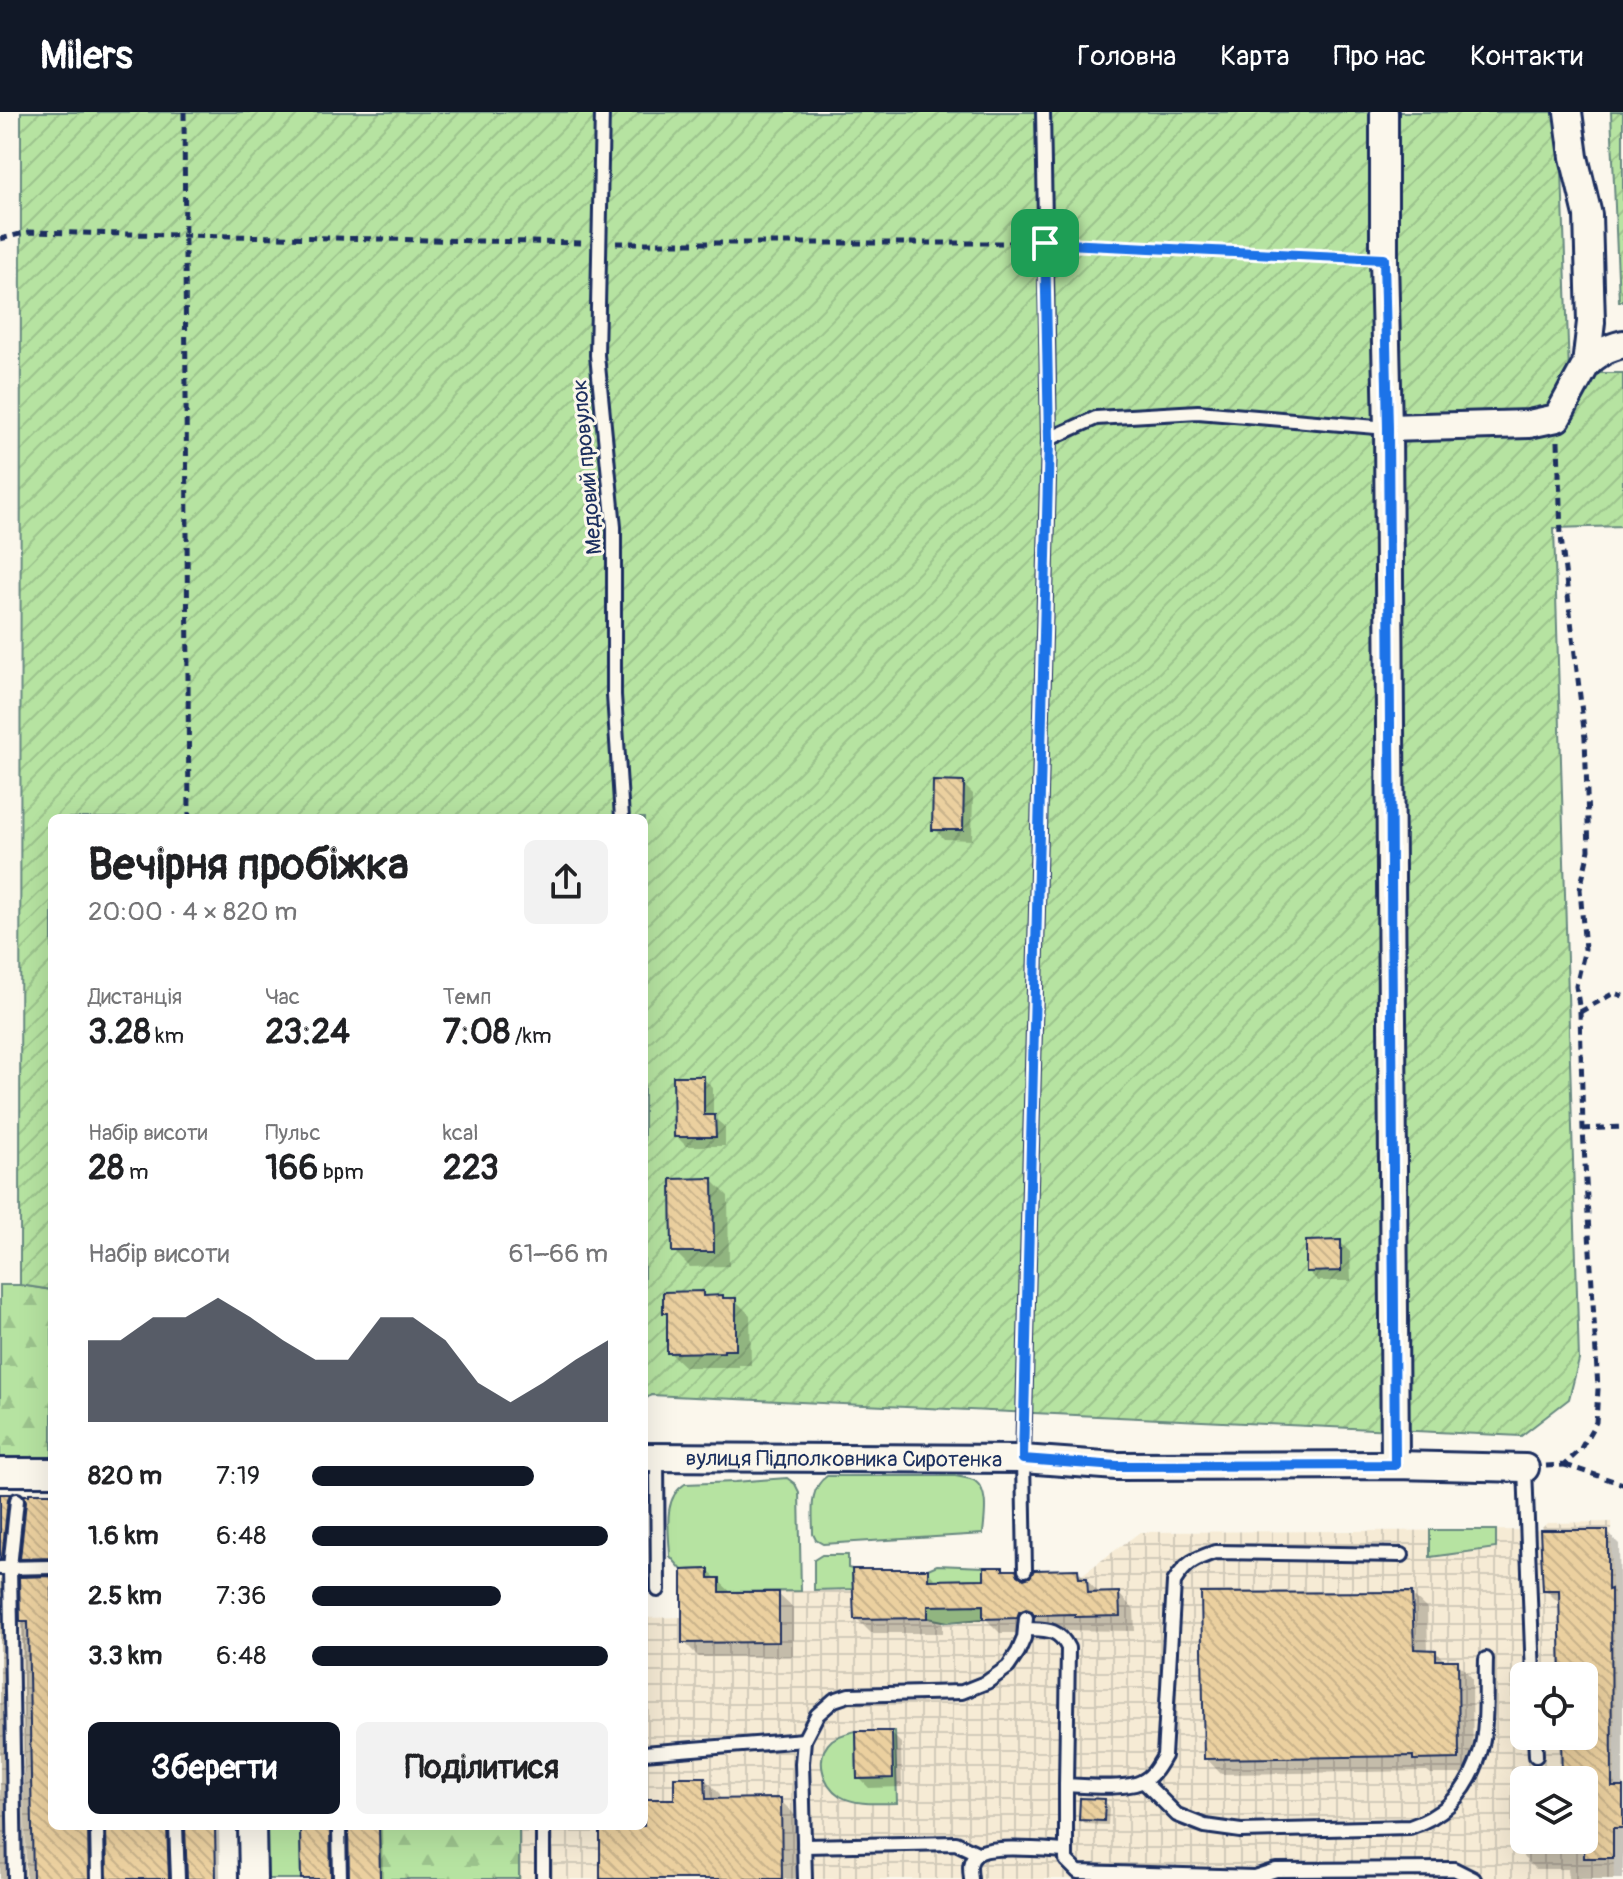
<!DOCTYPE html>
<html lang="uk">
<meta charset="utf-8">
<style>
:root{--surface:#fff;--page:#f2f2f2;--text:#202124;--muted:#757577;--accent:#111827}
body{margin:0;font-family:Pangolin,sans-serif;background:var(--page);color:var(--text);height:100vh;display:flex;flex-direction:column;font-size:30px;white-space:nowrap}
*{box-sizing:border-box;margin:0}
p{font-size:26px;color:var(--muted)}
.icon{flex:none;width:44px;height:44px;fill:none;stroke:currentColor;stroke-width:2;stroke-linecap:round;stroke-linejoin:round}
.map{position:relative;flex:1;overflow:hidden}
.drawer{position:absolute;left:48px;top:702px;width:600px;height:1016px;display:flex;flex-direction:column;background:var(--surface);border-radius:12px;box-shadow:0 8px 32px #0002}
.drawer>*{flex:none}
.buttons{position:absolute;left:1510px;top:1550px;display:grid;gap:16px}
.buttons a{display:grid;place-items:center;width:88px;height:88px;border-radius:12px;background:var(--surface);box-shadow:0 8px 32px #0002;font-size:40px}
.pin{position:absolute;display:grid;place-items:center;width:68px;height:68px;color:#fff;margin:-34px;border-radius:16px;box-shadow:0 4px 12px #0006}
.round{display:grid;place-items:center;flex:none;width:84px;height:84px;border-radius:12px;background:var(--page)}
.head{display:flex;align-items:center;justify-content:space-between;height:136px;padding:0 40px}
h1{font-size:44px;font-weight:800;line-height:60px}
.metrics{display:grid;grid-template-columns:repeat(3,1fr);gap:12px;height:136px;padding:8px 40px}
.metrics div{display:grid;align-content:center}
.metrics b{font-size:34px;font-weight:800}
.metrics small{font-size:22px;font-weight:400}
.metrics p{font-size:22px}
.chart{height:224px;padding:16px 40px}
.chart p{display:flex;justify-content:space-between}
.chart svg{width:100%;height:144px;margin-top:8px;fill:var(--accent);opacity:.7}
.primary-button{display:flex;gap:16px;margin-top:auto;padding:16px 40px}
.primary-button a{flex:1;height:92px;border-radius:12px;background:var(--accent);color:#fff;font-size:32px;font-weight:800;line-height:92px;text-align:center}
.primary-button a+a{background:var(--page);color:var(--text)}
ul{padding:0 40px;list-style:none;font-size:26px}
li{display:grid;grid-template-columns:128px 96px 1fr;align-items:center;height:60px}
li i{height:20px;border-radius:10px;background:var(--accent)}
header{display:flex;align-items:center;gap:48px;box-sizing:border-box;height:112px;padding:0 40px;background:var(--accent);color:#fff}
header strong{font-size:38px}
nav{display:flex;gap:44px;margin-inline-start:auto;font-size:28px}
.map>svg:first-child{display:block}
.industrial{fill:url(#industrial-grid);fill-rule:evenodd}
.grass{fill:#b6e3a1;stroke:#688980;stroke-width:2}
.forest{fill:url(#forest-firs);stroke:#688980;stroke-width:2}
.garden{fill:url(#garden-furrows);stroke:#688980;stroke-width:2}
.shadow{fill:#0003}
.building{fill:url(#building-back-hatch);stroke:#1b2f5e;stroke-width:2}
.lines{fill:none;stroke-linecap:round;stroke-linejoin:round}
.lane-casing{stroke:#1b2f5e;stroke-width:18}
.street-casing{stroke:#1b2f5e;stroke-width:32}
.path{stroke:#1b2f5e;stroke-width:5;stroke-dasharray:8 6;stroke-linecap:butt}
.lane{stroke:#fbf7ec;stroke-width:12}
.street{stroke:#fbf7ec;stroke-width:26}
.route-casing{stroke:#fff;stroke-width:16}
.route{stroke:#1a73e8;stroke-width:10}
.labels{text-anchor:middle;stroke-width:6;stroke-linejoin:round;paint-order:stroke}
.street-label{font-size:22px;fill:#1b2f5e;stroke:#fbf7ec}
</style>
<header>
<strong>Milers</strong>
<nav><a>Головна</a><a>Карта</a><a>Про нас</a><a>Контакти</a></nav>
</header>
<div class="map">
<svg width="1623" height="1767" viewBox="0 0 1623 1767">
<defs>
<pattern id="industrial-grid" width="8" height="8" patternUnits="userSpaceOnUse" patternTransform="scale(2)"><rect width="8" height="8" fill="#f6ebd5"/><path d="M0 4h8M4 0v8" fill="none" stroke="#d2cab9"/></pattern>
<pattern id="forest-firs" width="22" height="20" patternUnits="userSpaceOnUse" patternTransform="scale(2)"><rect width="22" height="20" fill="#b6e3a1"/><path d="M5 1l3.5 6h-7zM16 11l3.5 6h-7z" fill="#9cc38d"/></pattern>
<pattern id="garden-furrows" width="10" height="10" patternUnits="userSpaceOnUse" patternTransform="scale(2)"><rect width="10" height="10" fill="#b6e3a1"/><path d="M-1 1l2-2M0 10L10 0M9 11l2-2" fill="none" stroke="#9cc38d"/></pattern>
<pattern id="building-back-hatch" width="6" height="6" patternUnits="userSpaceOnUse" patternTransform="scale(2)"><rect width="6" height="6" fill="#ebd09f"/><path d="M-1 5l2 2M0 0l6 6M5-1l2 2" fill="none" stroke="#c9b38b"/></pattern>
</defs>
<rect width="100%" height="100%" fill="#fbf7ec"/>
<filter id="ink" filterUnits="userSpaceOnUse"><feTurbulence type="fractalNoise" baseFrequency=".0125" numOctaves="2"/><feDisplacementMap in="SourceGraphic" scale="16" xChannelSelector="R" yChannelSelector="G"/><feConvolveMatrix kernelMatrix="1 2 1 2 8 2 1 2 1" color-interpolation-filters="sRGB"/></filter>
<g filter="url(#ink)">
<!-- industrial -->
<g class="industrial">
<polygon points="52,1381 52,1714 215,1714 216,1767 0,1767 0,1382"/>
<path d="M 1611,1410 L 1612,1472 L 1614,1479 L 1615,1674 L 1623,1675 L 1623,1716 L 1613,1717 L 1614,1767 L 301,1767 L 300,1714 L 644,1714 L 644,1506 L 682,1505 L 683,1531 L 706,1531 L 706,1481 L 853,1478 L 852,1457 L 928,1457 L 928,1468 L 983,1467 L 984,1455 L 1003,1455 L 1004,1458 L 1078,1457 L 1079,1465 L 1140,1420 L 1540,1418 L 1547,1411 ZM 1524,1564 L 1584,1564 L 1584,1624 L 1524,1624 ZM 1524,1668 L 1584,1668 L 1584,1728 L 1524,1728 Z"/>
</g>
<!-- grass -->
<g class="grass">
<path d="M 827,1364 L 955,1364 C 960,1365 970,1366 975,1369 C 990,1380 984,1407 983,1422 L 823,1432 L 816,1428 L 813,1422 C 813,1401 808,1377 827,1364 Z"/>
<path d="M 787,1366 L 795,1372 L 799,1380 L 801,1479 L 720,1480 L 720,1466 L 709,1466 L 708,1457 L 682,1458 L 670,1444 C 669,1420 662,1386 685,1372 L 735,1370 Z"/>
<polygon points="1430,1418 1496,1418 1496,1436 1430,1445"/>
<polygon points="822,1443 848,1443 848,1456 852,1457 853,1477 814,1478 814,1448"/>
<polygon points="937,1453 984,1455 984,1467 958,1468 983,1493 983,1507 948,1510 928,1506 928,1457"/>
<path d="M 856,1619 L 857,1667 L 892,1666 L 892,1619 L 895,1619 L 897,1691 C 879,1691 857,1694 840,1684 C 822,1672 814,1644 832,1628 C 839,1623 848,1621 856,1619 Z"/>
<polygon points="266,1714 300,1714 301,1767 267,1767"/>
</g>
<!-- forest -->
<g class="forest">
<polygon points="0,1173 20,1173 52,1178 52,1353 0,1358"/>
<polygon points="379,1714 519,1714 519,1767 380,1767"/>
</g>
<!-- garden -->
<g class="garden">
<polygon points="21,0 1560,0 1569,261 1623,261 1623,414 1554,416 1579,1248 1569,1287 1521,1324 651,1283 644,1288 644,706 52,706 52,1178 20,1173"/>
<polygon points="1611,0 1623,0 1623,189 1619,189"/>
</g>
<!-- shadow -->
<g class="shadow">
<polygon points="963,672 973,682 972,728 944,727 934,717"/>
<polygon points="703,966 713,976 713,1005 725,1015 725,1034 686,1034 676,1024"/>
<polygon points="712,1068 728,1084 729,1154 690,1155 674,1139"/>
<polygon points="1340,1130 1350,1140 1351,1169 1318,1169 1308,1159"/>
<polygon points="702,1181 706,1186 722,1185 725,1188 735,1188 750,1203 751,1253 739,1253 739,1255 685,1255 669,1240 669,1204 665,1201"/>
<polygon points="52,1383 52,1450 26,1450 22,1446"/>
<polygon points="0,1384 9,1384 13,1389 6,1451 0,1453"/>
<polygon points="1607,1420 1619,1432 1620,1489 1623,1492 1623,1767 1569,1767 1568,1757 1535,1757 1523,1745 1523,1710 1524,1728 1584,1728 1584,1668 1525,1668 1525,1659 1564,1659 1563,1624 1584,1624 1584,1564 1563,1564 1562,1489 1557,1489 1545,1477"/>
<polygon points="1002,1457 1024,1469 1078,1459 1100,1482 1119,1482 1134,1498 1135,1519 1051,1518 1043,1512 1034,1515 1032,1521 1000,1521 987,1508 943,1509 943,1521 871,1521 856,1506 927,1459 937,1469 986,1469"/>
<polygon points="708,1459 733,1482 778,1482 793,1496 793,1544 699,1545 684,1530"/>
<polygon points="52,1466 52,1714 94,1714 93,1767 26,1767 21,1467"/>
<polygon points="0,1467 5,1472 10,1767 0,1767"/>
<polygon points="1411,1482 1427,1497 1428,1539 1436,1540 1446,1550 1457,1550 1472,1566 1473,1662 1431,1662 1427,1659 1221,1662 1206,1646"/>
<polygon points="891,1621 901,1631 902,1675 869,1676 859,1666"/>
<polygon points="705,1667 720,1682 720,1689 780,1688 796,1704 796,1767 602,1767 602,1714 644,1714 644,1689 676,1689"/>
<polygon points="1104,1689 1109,1694 1108,1713 1086,1712 1081,1707"/>
<polygon points="108,1714 172,1714 172,1767 109,1767"/>
<polygon points="186,1714 219,1714 220,1767 189,1767"/>
<polygon points="302,1714 336,1714 335,1767 303,1767"/>
<polygon points="350,1714 382,1714 383,1767 351,1767"/>
</g>
<!-- building -->
<g class="building">
<polygon points="933,669 964,670 963,718 932,718"/>
<polygon points="673,964 704,964 704,1003 715,1003 716,1025 674,1025"/>
<polygon points="713,1066 714,1140 672,1140 671,1067"/>
<polygon points="1341,1128 1341,1159 1306,1160 1306,1129"/>
<polygon points="703,1179 703,1184 723,1183 723,1186 736,1186 736,1238 724,1238 724,1240 667,1241 667,1201 663,1201 663,1180"/>
<polygon points="29,1381 52,1381 52,1446 20,1447 26,1389 24,1383 29,1383"/>
<polygon points="0,1382 10,1382 8,1387 2,1447 0,1447"/>
<polygon points="1540,1418 1608,1418 1608,1478 1611,1477 1612,1675 1623,1675 1623,1716 1613,1716 1613,1746 1584,1746 1584,1668 1562,1668 1561,1624 1584,1624 1584,1564 1561,1564 1559,1478 1543,1478"/>
<polygon points="984,1455 1003,1455 1003,1458 1016,1458 1018,1463 1024,1467 1030,1465 1034,1458 1078,1457 1079,1466 1087,1466 1088,1481 1119,1480 1120,1504 1075,1505 1075,1502 1035,1503 1035,1505 1032,1499 1026,1497 1019,1500 1017,1506 983,1507 983,1493 928,1494 928,1506 854,1507 852,1457 928,1457 928,1468 984,1467"/>
<polygon points="709,1457 709,1466 720,1466 720,1480 779,1480 779,1530 682,1531 682,1458"/>
<polygon points="52,1464 52,1714 88,1714 89,1767 33,1767 28,1509 20,1509 19,1465"/>
<polygon points="1412,1480 1414,1537 1436,1538 1436,1548 1458,1548 1459,1647 1413,1648 1413,1644 1204,1647 1201,1481"/>
<polygon points="856,1619 892,1619 893,1666 857,1667"/>
<polygon points="674,1665 705,1665 706,1687 781,1686 782,1767 600,1767 600,1714 644,1714 644,1687 674,1687"/>
<polygon points="1080,1686 1105,1687 1104,1709 1079,1708"/>
<polygon points="106,1714 167,1714 169,1767 107,1767"/>
<polygon points="185,1714 215,1714 216,1767 187,1767"/>
<polygon points="300,1714 330,1714 331,1767 301,1767"/>
<polygon points="348,1714 379,1714 380,1767 349,1767"/>
</g>
<g class="lines">
<defs>
<g id="lane">
<polyline points="602,0 597,243 614,415 614,583 622,706"/>
<polyline points="1049,327 1096,306 1198,300 1388,316"/>
<polyline points="657,1345 658,1478"/>
<polyline points="1525,1356 1533,1564"/>
<polyline points="0,1456 52,1455"/>
<polyline points="1025,1458 1023,1347 1049,327 1043,0"/>
<path d="M 1025,1517 C 1045,1518 1058,1515 1068,1536 L 1066,1673 C 1085,1674 1127,1678 1143,1669 C 1153,1664 1158,1654 1164,1644 L 1174,1470 C 1186,1450 1195,1447 1215,1440 L 1402,1443"/>
<polyline points="1535,1624 1536,1644"/>
<polyline points="644,1641 804,1628"/>
<path d="M 1143,1669 L 1177,1703 L 1205,1714 L 1241,1719 L 1410,1715 C 1446,1703 1469,1678 1480,1641 C 1488,1615 1485,1574 1486,1547"/>
<polyline points="1066,1673 1066,1748 1078,1760 1254,1765 1276,1758 1454,1757 1474,1767"/>
<polyline points="97,1714 98,1767"/>
<polyline points="176,1714 178,1767"/>
<polyline points="339,1714 340,1767"/>
<polyline points="543,1714 543,1767"/>
<polyline points="804,1734 956,1731 977,1741"/>
<polyline points="15,1767 10,1455 17,1388"/>
<polyline points="805,1767 802,1651 804,1628 817,1603 834,1588 849,1583 962,1580 987,1570 1008,1555 1018,1540 1024,1526 1026,1506"/>
<path d="M 971,1767 C 970,1758 968,1749 976,1743 C 987,1732 1048,1738 1066,1739"/>
</g>
<g id="street">
<polyline points="1384,0 1384,147 1388,316 1395,1353"/>
<path d="M 1586,253 C 1597,241 1607,236 1623,232"/>
<polyline points="1388,316 1529,312 1557,306 1586,253 1591,210 1588,103 1574,45 1568,0"/>
<path id="s1" d="M 644,1345 L 1023,1347 L 1117,1354 L 1395,1353 L 1525,1356"/>
<polyline points="0,1360 52,1360"/>
<polyline points="252,1714 253,1767"/>
</g>
</defs>
<!-- lane casing -->
<use href="#lane" class="lane-casing"/>
<!-- street casing -->
<use href="#street" class="street-casing"/>
<!-- path -->
<g class="path">
<polyline points="184,0 189,706"/>
<polyline points="0,127 28,120 582,131"/>
<polyline points="616,131 1030,131"/>
<polyline points="1060,132 1362,146"/>
<polyline points="1580,900 1614,881 1623,884"/>
<polyline points="1583,1017 1623,1015"/>
<polyline points="1565,1353 1623,1372"/>
<polyline points="1546,1354 1564,1353 1580,1338 1596,1310 1598,1277 1583,1017 1580,900 1576,874 1585,837 1580,777 1589,738 1585,626 1561,425 1558,329"/>
</g>
<!-- lane -->
<use href="#lane" class="lane"/>
<!-- street -->
<use href="#street" class="street"/>
</g>
</g>
<g class="lines" filter="url(#ink)">
<defs>
<polygon id="route" points="1045,131 1384,147 1388,316 1395,1353 1117,1354 1023,1347 1049,327"/>
</defs>
<!-- route casing -->
<use href="#route" class="route-casing"/>
<!-- route -->
<use href="#route" class="route"/>
</g>
<g class="labels">
<!-- street labels -->
<g class="street-label">
<text transform="translate(586 355) rotate(-95)" y="8">Медовий провулок</text>
<text dy="8" stroke="none"><textPath href="#s1" startOffset="200">вулиця Підполковника Сиротенка</textPath></text>
</g>
</g>
</svg>
<div class="buttons">
<a><svg class="icon" aria-label="locate" viewBox="0 0 24 24"><circle cx="12" cy="12" r="6"/><path d="M12 2v4M12 18v4M2 12h4M18 12h4"/></svg></a>
<a><svg class="icon" aria-label="layers" viewBox="0 0 24 24"><path d="M12 4l9 5-9 5-9-5zM3 14l9 5 9-5"/></svg></a>
</div>
<div class="pin" style="left:1045px;top:131px;background:#1e9e55"><svg class="icon" aria-label="arrive" viewBox="0 0 24 24"><path d="M6 21V4h12l-3 4 3 4H6"/></svg></div>
<section class="drawer">
<div class="head"><div><h1>Вечірня пробіжка</h1><p>20:00 · 4 × 820 m</p></div><a class="round"><svg class="icon" aria-label="share" viewBox="0 0 24 24"><path d="M12 15V3M7 8l5-5 5 5M5 13v7h14v-7"/></svg></a></div>
<div class="metrics">
<div><p>Дистанція</p><b>3.28<small> km</small></b></div>
<div><p>Час</p><b>23:24</b></div>
<div><p>Темп</p><b>7:08<small> /km</small></b></div>
</div>
<div class="metrics">
<div><p>Набір висоти</p><b>28<small> m</small></b></div>
<div><p>Пульс</p><b>166<small> bpm</small></b></div>
<div><p>kcal</p><b>223</b></div>
</div>
<div class="chart"><p><span>Набір висоти</span>61–66 m</p>
<svg viewBox="0 0 160 44" preserveAspectRatio="none"><path d="M0 44V19L10 19L20 12L30 12L40 6L50 12L60 19L70 25L80 25L90 12L100 12L110 19L120 32L130 38L140 32L150 25L160 19V44z"/></svg>
</div>
<ul>
<li><b>820 m</b>7:19<i style="width:75%"></i></li>
<li><b>1.6 km</b>6:48<i style="width:100%"></i></li>
<li><b>2.5 km</b>7:36<i style="width:64%"></i></li>
<li><b>3.3 km</b>6:48<i style="width:100%"></i></li>
</ul>
<div class="primary-button"><a>Зберегти</a><a>Поділитися</a></div>
</section>
</div>
